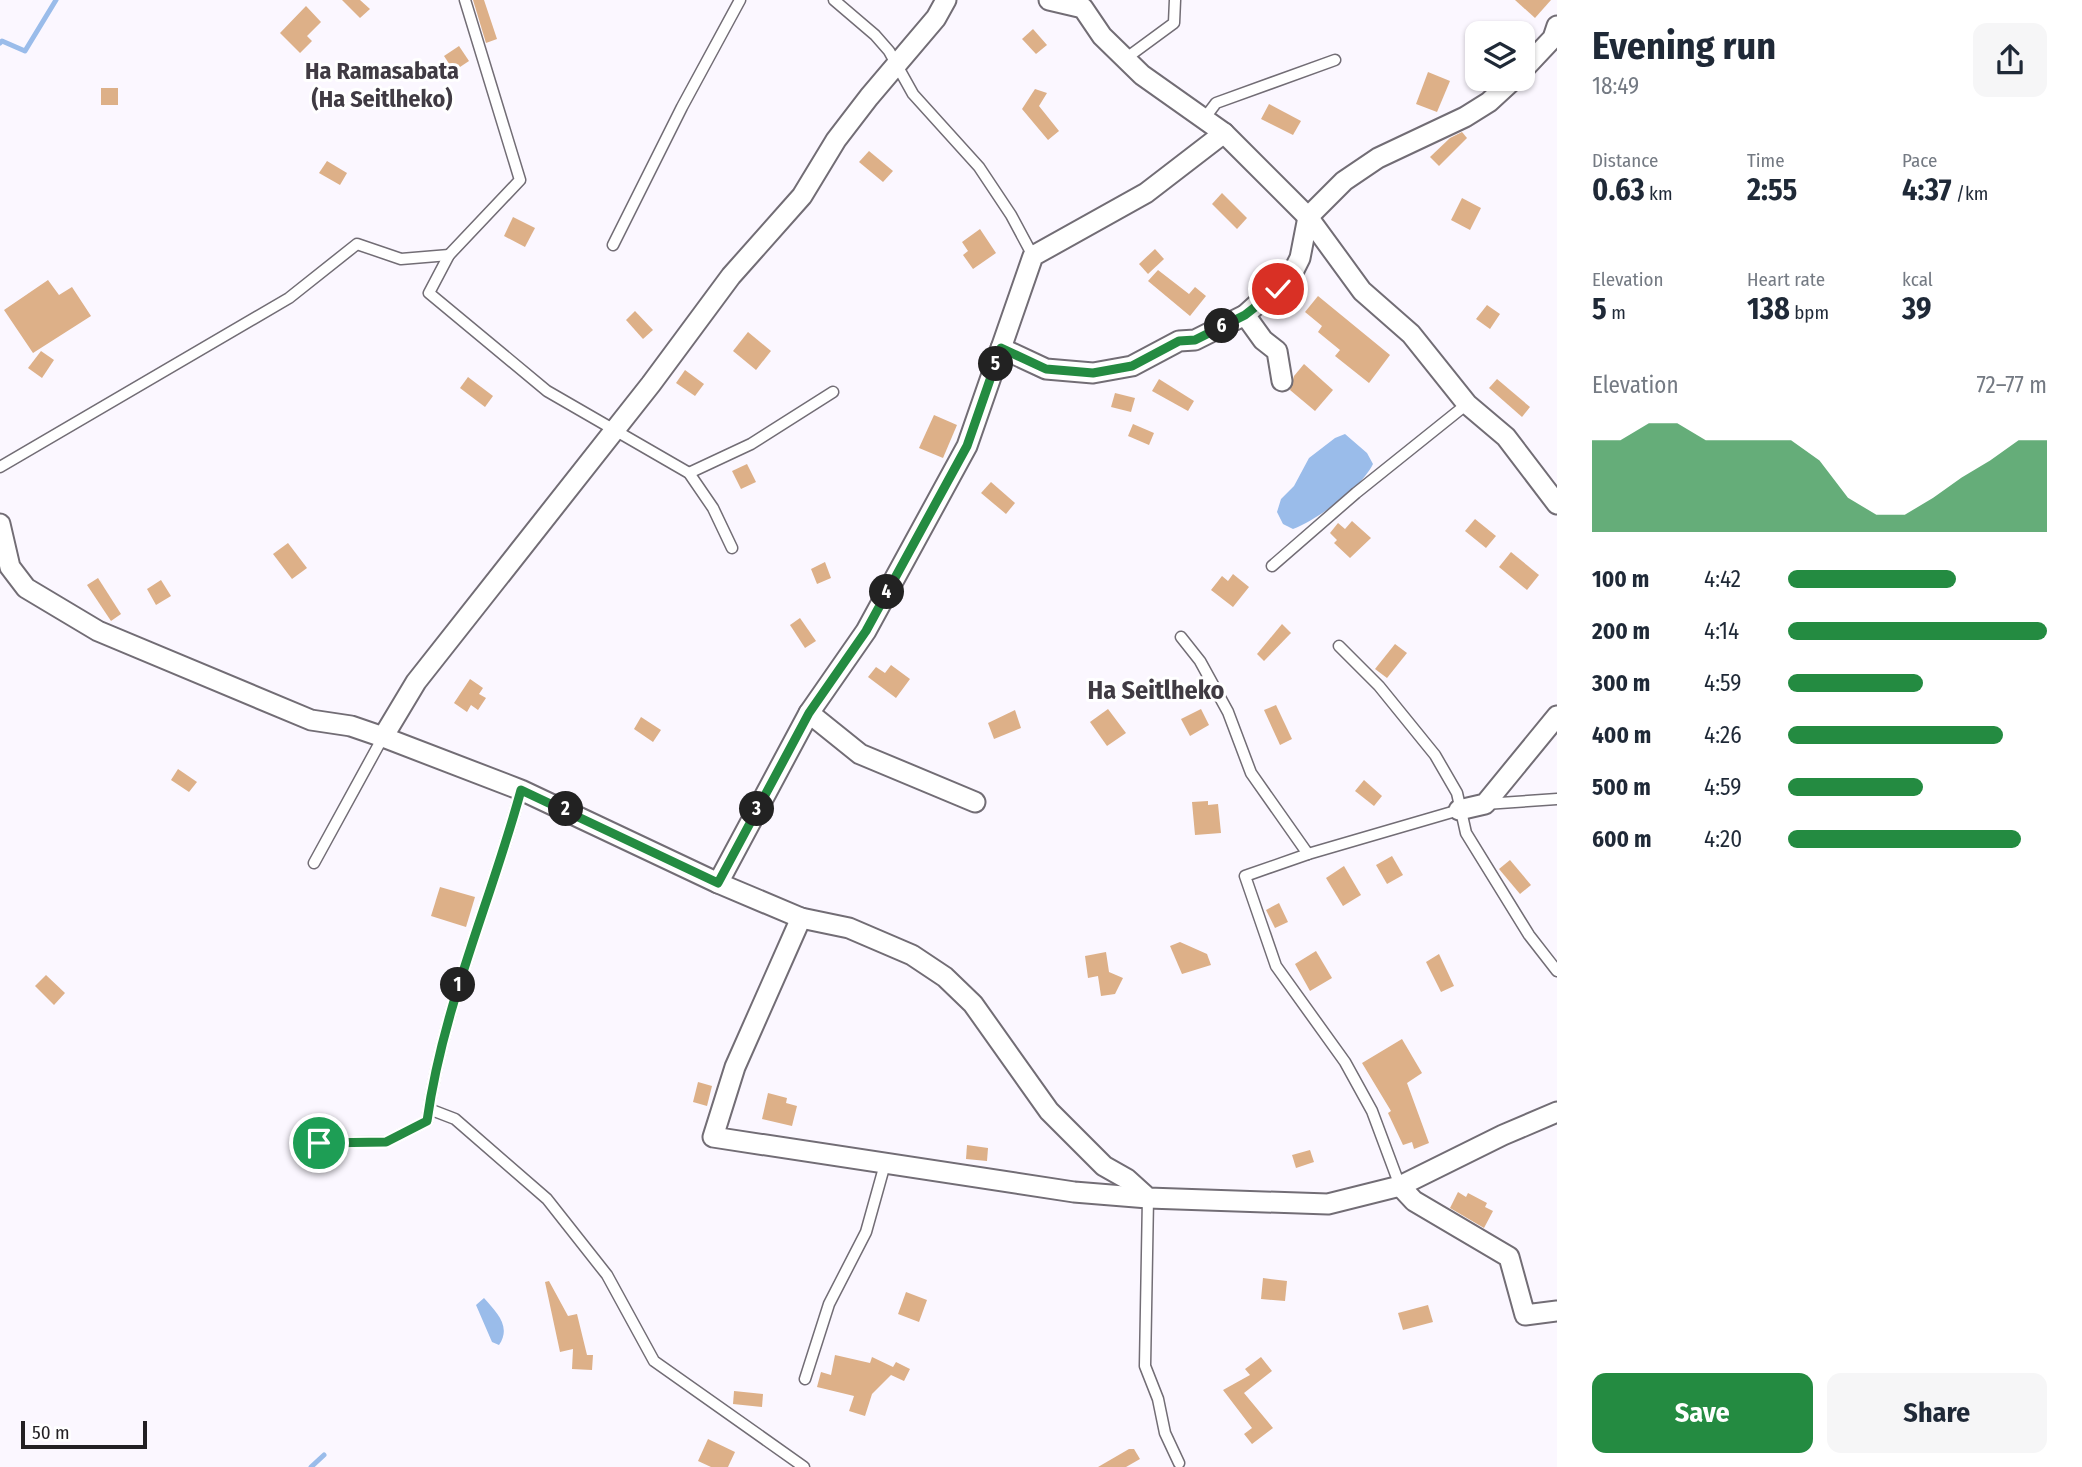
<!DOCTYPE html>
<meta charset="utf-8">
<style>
:root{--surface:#fff;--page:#f6f6f7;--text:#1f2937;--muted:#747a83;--accent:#248b41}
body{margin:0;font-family:"Fira Sans Condensed",sans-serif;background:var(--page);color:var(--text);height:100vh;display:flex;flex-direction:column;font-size:26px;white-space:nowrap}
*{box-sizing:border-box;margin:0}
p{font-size:23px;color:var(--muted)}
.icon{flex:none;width:38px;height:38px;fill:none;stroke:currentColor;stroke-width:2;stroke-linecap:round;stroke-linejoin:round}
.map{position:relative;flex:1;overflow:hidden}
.panel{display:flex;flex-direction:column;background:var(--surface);width:525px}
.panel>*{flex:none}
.fabs{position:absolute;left:1465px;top:21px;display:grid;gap:14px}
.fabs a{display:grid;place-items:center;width:70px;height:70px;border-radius:14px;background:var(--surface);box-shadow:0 2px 5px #0004;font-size:35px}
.scale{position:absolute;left:21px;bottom:18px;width:126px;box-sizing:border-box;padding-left:7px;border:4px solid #221f23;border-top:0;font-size:19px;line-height:24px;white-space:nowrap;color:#221f23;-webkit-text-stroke:5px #fff;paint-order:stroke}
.pin{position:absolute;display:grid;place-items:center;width:60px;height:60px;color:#fff;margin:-30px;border:4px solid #fff;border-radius:50%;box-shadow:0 2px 7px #0007}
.km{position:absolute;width:35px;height:35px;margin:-18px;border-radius:50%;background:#222;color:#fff;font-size:19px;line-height:35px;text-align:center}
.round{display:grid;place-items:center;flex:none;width:74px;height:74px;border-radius:14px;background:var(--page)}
.head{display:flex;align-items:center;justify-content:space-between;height:119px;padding:0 35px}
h1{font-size:38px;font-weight:700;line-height:52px}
.figures{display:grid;grid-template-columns:repeat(3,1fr);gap:10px;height:119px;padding:7px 35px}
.figures div{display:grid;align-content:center}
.figures b{font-size:30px;font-weight:700}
.figures small{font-size:19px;font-weight:400}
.figures p{font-size:19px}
.chart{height:196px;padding:14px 35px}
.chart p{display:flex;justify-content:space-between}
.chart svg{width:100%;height:126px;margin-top:7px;fill:var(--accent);opacity:.7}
.primary-button{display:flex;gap:14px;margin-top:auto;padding:14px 35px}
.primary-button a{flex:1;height:80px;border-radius:14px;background:var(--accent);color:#fff;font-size:28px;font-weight:700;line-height:80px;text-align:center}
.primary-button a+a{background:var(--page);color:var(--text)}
ul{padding:0 35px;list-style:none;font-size:23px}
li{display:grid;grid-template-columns:112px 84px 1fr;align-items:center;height:52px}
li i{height:18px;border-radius:9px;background:var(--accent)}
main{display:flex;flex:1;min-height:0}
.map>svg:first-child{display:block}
.water{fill:#9abcea}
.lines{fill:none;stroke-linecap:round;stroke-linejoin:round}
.stream{stroke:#9abcea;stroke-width:5}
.building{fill:#ddb088}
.service-casing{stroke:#726d75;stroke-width:13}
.minor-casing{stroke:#726d75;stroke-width:23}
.service{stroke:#fff;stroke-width:10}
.minor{stroke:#fff;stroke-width:19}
.route-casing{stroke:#fff;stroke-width:14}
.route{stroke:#248b41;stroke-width:9}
.labels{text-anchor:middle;stroke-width:6;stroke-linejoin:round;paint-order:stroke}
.neighbourhood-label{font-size:24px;font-weight:bold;fill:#403b43;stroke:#fff}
.quarter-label{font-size:26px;font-weight:bold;fill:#403b43;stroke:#fff}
</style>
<main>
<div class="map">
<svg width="1557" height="1467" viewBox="0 0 1557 1467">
<rect width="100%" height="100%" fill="#fbf7ff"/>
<!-- water -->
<g class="water">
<path d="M 1345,434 L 1367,453 L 1373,464 C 1362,487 1317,520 1293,529 L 1283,524 L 1277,512 L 1281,499 L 1294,486 L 1309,458 L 1335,438 Z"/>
<path d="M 484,1298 C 496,1312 512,1326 499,1345 L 492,1342 L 476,1305 Z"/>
</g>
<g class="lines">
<!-- stream -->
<g class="stream">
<polyline points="0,43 2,41 25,51 56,0"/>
<polyline points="311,1467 324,1455"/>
</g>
</g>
<!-- building -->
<g class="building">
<polygon points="342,0 360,0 370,9 360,18"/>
<polygon points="473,0 484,0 497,39 486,43"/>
<polygon points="1515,0 1551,0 1535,18"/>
<polygon points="306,6 321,22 307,36 312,41 300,53 280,33"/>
<polygon points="1033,29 1047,45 1036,54 1022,39"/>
<polygon points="459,46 469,61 454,71 444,56"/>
<polygon points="1428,72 1450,81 1437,112 1416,104"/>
<rect x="101" y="88" width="17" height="17"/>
<polygon points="1035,89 1047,93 1039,106 1059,131 1048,140 1022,109"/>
<polygon points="1269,104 1301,121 1293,135 1261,119"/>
<polygon points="1462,132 1467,138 1439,166 1430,157 1450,138"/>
<polygon points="869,151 893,171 883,182 859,162"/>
<polygon points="327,161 347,173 340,185 319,173"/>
<polygon points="1222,193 1247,218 1237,229 1212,204"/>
<polygon points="1462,198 1481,208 1470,230 1451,220"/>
<polygon points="513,217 535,228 525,247 504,236"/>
<polygon points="980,229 996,253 973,269 963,255 968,251 962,242"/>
<polygon points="1155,249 1164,259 1148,274 1139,264"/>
<polygon points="1158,270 1189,294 1195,287 1206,296 1190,316 1148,281"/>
<polygon points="48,280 59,295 72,287 91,316 33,353 4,310"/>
<polygon points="1318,296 1390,355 1369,383 1335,356 1340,350 1318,332 1322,326 1305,312"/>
<polygon points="1487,305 1500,314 1490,329 1476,319"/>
<polygon points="635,311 653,330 643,339 626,320"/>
<polygon points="748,332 771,351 756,370 733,351"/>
<polygon points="41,351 54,360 42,378 28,368"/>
<polygon points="1304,364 1333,390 1315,411 1290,390 1294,376"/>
<polygon points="685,370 704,384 695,396 676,383"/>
<polygon points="468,377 493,396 485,407 460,388"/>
<polygon points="1159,379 1194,401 1188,411 1152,391"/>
<polygon points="1497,379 1530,407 1522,417 1489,388"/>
<polygon points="1115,393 1135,398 1131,412 1111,407"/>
<polygon points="934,415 957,425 943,458 919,448"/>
<polygon points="1133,424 1154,433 1149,445 1128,436"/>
<polygon points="747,464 756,482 741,489 732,471"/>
<polygon points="991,482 1015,503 1006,514 981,493"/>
<polygon points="1475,519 1496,536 1486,548 1465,531"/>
<polygon points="1352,521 1371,538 1350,558 1334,543 1337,540 1330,533 1338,523 1345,529"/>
<polygon points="288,543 307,568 292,579 273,554"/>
<polygon points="1511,552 1539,575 1527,590 1499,567"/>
<polygon points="825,562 831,578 817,584 811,569"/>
<polygon points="1233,574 1249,587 1233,607 1211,590 1222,576 1228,581"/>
<polygon points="98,578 121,614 111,621 87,585"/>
<polygon points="161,580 171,596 156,605 147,589"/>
<polygon points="800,618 816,641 805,648 790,625"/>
<polygon points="1282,624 1291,633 1264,661 1257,654"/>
<polygon points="1395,644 1407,653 1387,678 1375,669"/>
<polygon points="891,665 910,679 896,698 868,677 876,667 885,673"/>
<polygon points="470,679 483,688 479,694 486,698 478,710 471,705 467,712 454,703"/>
<polygon points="1276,705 1292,739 1280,745 1264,710"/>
<polygon points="1108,709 1126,733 1107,746 1090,722"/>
<polygon points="1201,709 1209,725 1190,736 1181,719"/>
<polygon points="1015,710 1021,728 994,739 988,723"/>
<polygon points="641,717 661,730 653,742 634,729"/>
<polygon points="178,769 197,782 189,792 171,780"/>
<polygon points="1364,780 1382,796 1374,806 1355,791"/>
<polygon points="1208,801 1208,805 1218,804 1221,833 1195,835 1192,802"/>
<polygon points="1392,856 1403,875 1387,884 1376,865"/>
<polygon points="1510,860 1531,885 1520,894 1499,869"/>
<polygon points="1344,866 1361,895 1343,906 1326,878"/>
<polygon points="440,887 475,897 466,927 431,916"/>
<polygon points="1279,903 1288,922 1275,928 1266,910"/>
<polygon points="1180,942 1207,954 1211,965 1182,974 1170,946"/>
<polygon points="1316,951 1332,978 1310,991 1295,964"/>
<polygon points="1106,952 1109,972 1123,978 1115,994 1101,996 1098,976 1088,978 1085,956"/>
<polygon points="1439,954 1454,986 1441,992 1426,962"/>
<polygon points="46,975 65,993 54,1005 35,986"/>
<polygon points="1402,1039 1422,1073 1407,1083 1429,1143 1414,1149 1412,1142 1403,1145 1388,1113 1391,1111 1362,1063"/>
<polygon points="698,1082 712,1086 707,1106 693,1102"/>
<polygon points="768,1093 787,1098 786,1103 797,1106 792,1126 762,1119"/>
<polygon points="967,1145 988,1148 987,1161 966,1159"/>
<polygon points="1310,1150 1314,1162 1296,1168 1292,1155"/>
<polygon points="1458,1192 1466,1197 1468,1193 1487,1203 1485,1207 1493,1211 1484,1228 1450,1208"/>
<polygon points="1263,1278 1287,1281 1285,1301 1261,1299"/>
<polygon points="549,1281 568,1316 577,1314 587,1355 593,1355 592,1370 572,1369 573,1349 560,1352 545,1282"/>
<polygon points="906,1292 927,1300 919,1322 898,1314"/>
<polygon points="1428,1305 1433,1322 1403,1330 1398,1313"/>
<polygon points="835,1355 870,1363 872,1357 893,1367 896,1362 910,1369 904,1381 891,1375 872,1394 865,1416 849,1411 854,1396 817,1387 821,1372 831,1375"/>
<polygon points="1261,1357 1272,1371 1244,1393 1273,1428 1252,1444 1244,1434 1252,1428 1223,1390 1250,1375 1245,1369"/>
<polygon points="734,1391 763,1394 762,1407 733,1404"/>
<polygon points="708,1439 735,1452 728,1467 711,1467 698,1461"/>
<polygon points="1129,1449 1134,1449 1140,1459 1126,1467 1098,1467"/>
</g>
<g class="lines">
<defs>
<g id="service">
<polyline points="465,0 520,180 449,255 429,293 547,391 689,473 713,508 732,548"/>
<polyline points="834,0 875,35 889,51 913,94 979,167 1011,215 1033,256"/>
<polyline points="1125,59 1174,23 1175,0"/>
<polyline points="1204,119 1216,103 1335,60"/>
<polyline points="613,245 682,107 740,0"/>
<polyline points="0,467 289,298 357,244 401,259 449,255"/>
<polyline points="689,473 751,444 833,392"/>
<polyline points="1272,566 1356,493 1467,404"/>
<polyline points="1181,637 1200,661 1228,712 1251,773 1308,854"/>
<polyline points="1339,646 1379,686 1435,755 1457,793 1466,833 1529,935 1557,971"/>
<polyline points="1485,804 1557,799"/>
<polyline points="314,863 383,737"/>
<polyline points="429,1109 455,1119 547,1199 607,1275 654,1361 804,1467"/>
<path d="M 319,1143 L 386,1142 L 427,1121 C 443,1006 491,901 521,790"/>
<polyline points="1400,1186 1372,1111 1345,1062 1276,966 1245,876 1308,854 1459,810"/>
<polyline points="1148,1198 1145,1366 1158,1399 1165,1433 1179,1463"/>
<polyline points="805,1379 829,1304 866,1232 885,1164"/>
</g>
<g id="minor">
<polyline points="1049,0 1083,8 1102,36 1142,75 1224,133 1308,217 1362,291 1411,334 1467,404 1506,437 1557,504"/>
<polyline points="1522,71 1553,38 1557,26"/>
<polyline points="1245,315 1263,340 1277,351 1282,381"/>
<polyline points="1001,348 1046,369 1093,373 1132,366 1179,341 1195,340 1245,315 1293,272 1300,258 1308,217 1344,181 1378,158 1465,117 1489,102 1514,79"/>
<polyline points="0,524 10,567 26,588 98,631 311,720 351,726 383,737 521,790 718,883 809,713 866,631 967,446 1033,256 1146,193 1224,133"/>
<polyline points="809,713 860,754 975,802"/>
<polyline points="383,737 416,682 651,384 731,276 802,196 836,140 869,97 936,18 946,0"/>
<polyline points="1459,810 1485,804 1557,716"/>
<polyline points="718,883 801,918 849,928 912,955 945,977 973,1004 1049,1111 1104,1166 1127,1179 1148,1198 1328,1204 1400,1186 1503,1135 1557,1112"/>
<polyline points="801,918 735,1067 713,1137 1074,1192 1148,1198"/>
<polyline points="1400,1186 1414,1201 1509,1257 1525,1315 1557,1311"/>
</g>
</defs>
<!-- service casing -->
<use href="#service" class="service-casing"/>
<!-- minor casing -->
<use href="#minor" class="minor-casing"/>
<!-- service -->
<use href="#service" class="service"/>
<!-- minor -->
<use href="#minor" class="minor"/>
</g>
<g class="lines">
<defs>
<path id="route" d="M 319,1143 L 386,1142 L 427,1121 C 443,1006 491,901 521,790 L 718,883 L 809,713 L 866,631 L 967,446 L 1001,348 L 1046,369 L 1093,373 L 1132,366 L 1179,341 L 1195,340 L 1245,315 L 1278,289"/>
</defs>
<!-- route casing -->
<use href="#route" class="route-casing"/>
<!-- route -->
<use href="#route" class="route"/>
</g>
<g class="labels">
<!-- neighbourhood labels -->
<g class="neighbourhood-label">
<text x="382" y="79">Ha Ramasabata<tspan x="382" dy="28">(Ha Seitlheko)</tspan></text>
</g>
<!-- quarter labels -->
<g class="quarter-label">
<text x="1156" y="699">Ha Seitlheko</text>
</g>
</g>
</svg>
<div class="fabs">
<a><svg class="icon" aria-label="layers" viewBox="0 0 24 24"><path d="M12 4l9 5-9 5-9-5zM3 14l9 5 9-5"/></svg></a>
</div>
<div class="scale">50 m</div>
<div class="pin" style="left:319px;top:1143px;background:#1e9e55"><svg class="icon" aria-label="arrive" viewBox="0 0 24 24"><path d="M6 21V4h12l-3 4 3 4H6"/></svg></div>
<div class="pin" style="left:1278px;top:289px;background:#d93025"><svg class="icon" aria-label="check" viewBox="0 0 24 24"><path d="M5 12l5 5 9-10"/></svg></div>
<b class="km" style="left:458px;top:985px">1</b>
<b class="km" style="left:566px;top:809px">2</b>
<b class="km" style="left:757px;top:809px">3</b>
<b class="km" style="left:887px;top:592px">4</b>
<b class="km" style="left:996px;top:364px">5</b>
<b class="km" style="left:1222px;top:326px">6</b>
</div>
<section class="panel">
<div class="head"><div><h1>Evening run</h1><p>18:49</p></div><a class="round"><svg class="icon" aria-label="share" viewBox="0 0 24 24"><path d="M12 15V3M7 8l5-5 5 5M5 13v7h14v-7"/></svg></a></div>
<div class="figures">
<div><p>Distance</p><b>0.63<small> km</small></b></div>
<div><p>Time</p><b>2:55</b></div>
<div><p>Pace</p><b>4:37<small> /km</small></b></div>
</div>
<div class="figures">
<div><p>Elevation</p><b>5<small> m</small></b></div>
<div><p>Heart rate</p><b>138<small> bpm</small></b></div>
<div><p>kcal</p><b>39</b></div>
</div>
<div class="chart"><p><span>Elevation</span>72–77 m</p>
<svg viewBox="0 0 160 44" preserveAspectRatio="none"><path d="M0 44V12L10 12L20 6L30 6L40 12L50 12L60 12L70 12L80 19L90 32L100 38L110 38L120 32L130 25L140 19L150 12L160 12V44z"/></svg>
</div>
<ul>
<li><b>100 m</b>4:42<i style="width:65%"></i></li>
<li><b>200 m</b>4:14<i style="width:100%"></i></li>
<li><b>300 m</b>4:59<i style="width:52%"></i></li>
<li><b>400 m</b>4:26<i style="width:83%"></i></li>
<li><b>500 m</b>4:59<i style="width:52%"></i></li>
<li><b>600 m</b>4:20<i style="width:90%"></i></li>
</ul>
<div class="primary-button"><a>Save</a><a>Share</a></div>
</section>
</main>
